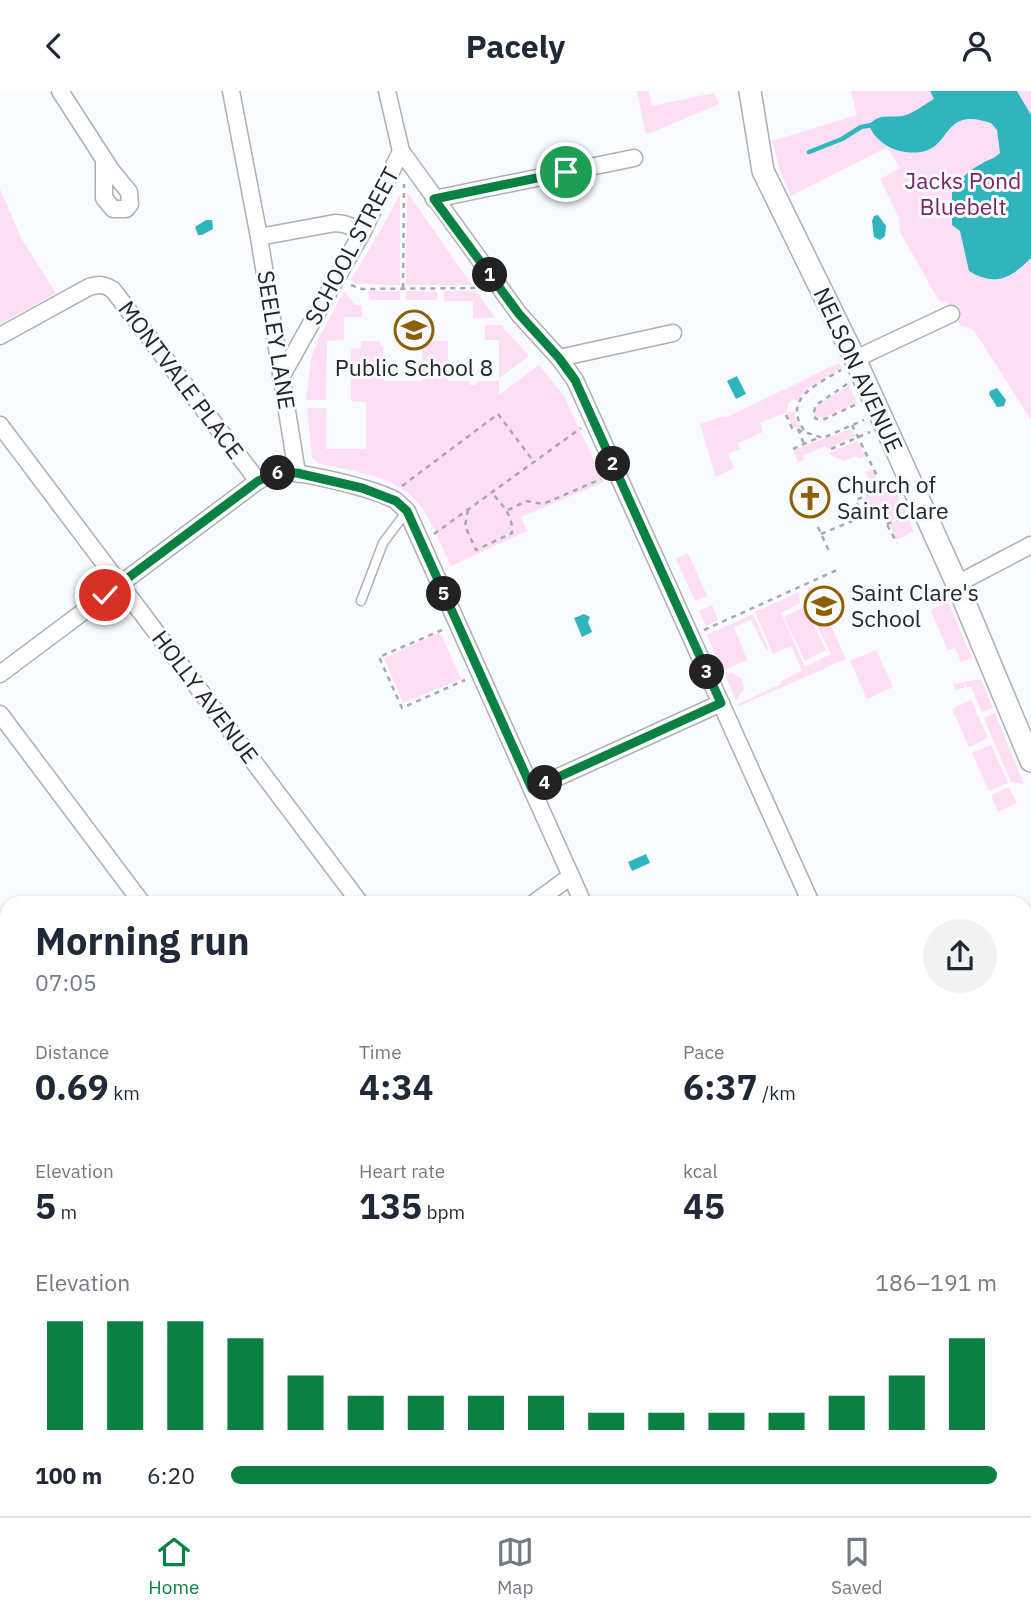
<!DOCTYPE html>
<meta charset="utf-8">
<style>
:root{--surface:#fff;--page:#f2f2f3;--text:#1f2937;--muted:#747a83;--line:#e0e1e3;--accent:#0b8043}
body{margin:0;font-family:"IBM Plex Sans",sans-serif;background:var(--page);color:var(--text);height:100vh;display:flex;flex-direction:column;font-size:26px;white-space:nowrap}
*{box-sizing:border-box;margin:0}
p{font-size:23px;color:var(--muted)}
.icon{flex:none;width:38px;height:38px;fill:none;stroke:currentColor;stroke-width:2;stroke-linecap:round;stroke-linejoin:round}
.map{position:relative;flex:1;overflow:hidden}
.drawer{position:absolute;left:0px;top:805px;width:1032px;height:621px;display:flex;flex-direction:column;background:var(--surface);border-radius:21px 21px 0 0;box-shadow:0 2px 5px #0004}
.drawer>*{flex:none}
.pin{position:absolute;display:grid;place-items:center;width:60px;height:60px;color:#fff;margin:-30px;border:4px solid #fff;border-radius:50%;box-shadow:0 2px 7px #0007}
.km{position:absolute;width:35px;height:35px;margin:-18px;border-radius:50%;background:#222;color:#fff;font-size:19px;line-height:35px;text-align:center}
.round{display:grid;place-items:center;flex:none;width:74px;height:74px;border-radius:37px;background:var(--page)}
.overview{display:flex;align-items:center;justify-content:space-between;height:119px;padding:0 35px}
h1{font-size:38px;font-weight:700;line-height:52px}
.stats{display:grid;grid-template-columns:repeat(3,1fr);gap:10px;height:119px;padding:7px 35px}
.stats div{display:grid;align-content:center}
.stats b{font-size:35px;font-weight:700}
.stats small{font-size:19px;font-weight:400}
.stats p{font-size:19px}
.chart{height:196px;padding:14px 35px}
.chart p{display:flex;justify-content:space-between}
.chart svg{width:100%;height:126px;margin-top:7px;stroke:var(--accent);stroke-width:6}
ul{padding:0 35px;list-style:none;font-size:23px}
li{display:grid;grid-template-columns:112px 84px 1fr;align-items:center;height:52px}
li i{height:18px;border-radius:9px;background:var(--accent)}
header{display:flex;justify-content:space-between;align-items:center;height:91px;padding:0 35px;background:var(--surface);font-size:32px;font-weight:700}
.tab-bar{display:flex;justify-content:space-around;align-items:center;height:98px;border-top:2px solid var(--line);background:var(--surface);font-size:19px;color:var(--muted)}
.tab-bar a{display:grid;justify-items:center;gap:4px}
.tab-bar .current{color:var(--accent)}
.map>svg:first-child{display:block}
.green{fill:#fddef4}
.water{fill:#30b5be}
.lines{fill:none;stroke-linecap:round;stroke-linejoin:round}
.stream{stroke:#30b5be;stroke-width:4.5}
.service-casing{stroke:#adafb4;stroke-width:11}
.minor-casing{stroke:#adafb4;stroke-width:19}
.tertiary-casing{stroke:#adafb4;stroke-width:24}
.path{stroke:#a7a9ac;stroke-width:2.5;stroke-dasharray:5 5;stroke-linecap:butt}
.service{stroke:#fff;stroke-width:8}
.minor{stroke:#fff;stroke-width:16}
.tertiary{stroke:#fff;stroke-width:21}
.route-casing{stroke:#fff;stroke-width:14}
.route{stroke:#0b8043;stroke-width:9}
.labels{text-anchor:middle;stroke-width:6;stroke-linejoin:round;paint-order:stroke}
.park-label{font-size:23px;fill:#772568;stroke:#f8fafe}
.street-label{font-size:23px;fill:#242527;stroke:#f8fafe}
.poi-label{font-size:23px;fill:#242527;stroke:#f8fafe;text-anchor:start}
</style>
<header><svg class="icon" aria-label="back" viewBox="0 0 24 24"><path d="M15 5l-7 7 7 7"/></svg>Pacely<svg class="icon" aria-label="person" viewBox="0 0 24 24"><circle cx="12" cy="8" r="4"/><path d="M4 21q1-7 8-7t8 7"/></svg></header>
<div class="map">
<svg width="1031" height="1425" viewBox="0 0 1031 1425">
<rect width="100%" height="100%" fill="#f8fafe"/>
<!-- green -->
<g class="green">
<polygon points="637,0 649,0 652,15 714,2 719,13 646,44"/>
<polygon points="851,0 1031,0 1031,329 973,238 961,235 947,211 939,210 900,141 899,127 880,88 900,77 887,56 791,105 781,82 772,50 857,24"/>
<polygon points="0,98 22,149 56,202 0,233"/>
<polygon points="407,101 472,194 406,194"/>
<polygon points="400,102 400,194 356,193 351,189 387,128"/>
<polygon points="344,200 355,214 362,214 362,226 344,226 344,249 327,250 326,309 306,309 311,268 320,245"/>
<polygon points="368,200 400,200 400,209 369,209"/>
<rect x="406" y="200" width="31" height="9"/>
<polygon points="444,200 476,200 495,227 473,227 473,210 444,210"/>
<polygon points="485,234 501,234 529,265 499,287 499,249 485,249"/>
<path d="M 361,250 L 380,250 L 380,255 L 383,255 L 384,290 L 422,290 L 422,250 L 448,250 L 448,290 L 470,290 L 470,294 L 476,294 L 477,290 L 499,290 L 499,304 L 539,274 L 564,305 L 604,391 L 521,426 L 527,440 L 451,475 C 442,457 435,437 424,420 C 400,384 356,381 317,372 L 315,368 L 312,367 L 307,317 L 326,317 L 326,358 L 366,358 L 366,311 L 351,310 L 351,258 L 361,257 Z"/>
<polygon points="839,272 842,277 808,298 797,310 794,308 789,311 787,320 795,321 796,329 801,338 792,335 786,321 760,332 763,341 738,352 740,358 728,363 734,377 716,386 700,333 724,325 725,327"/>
<polygon points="849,294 857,312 823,327 815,326 814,319 817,315"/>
<path d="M 851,338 L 855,345 L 827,358 L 825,355 L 803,365 L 804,369 L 798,371 L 793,360 C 813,351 831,346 851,338 Z"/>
<polygon points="857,350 866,365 859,368 857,365 844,370 830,364 829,362"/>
<polygon points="872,378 880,395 858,404 854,393 868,387 865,381"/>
<polygon points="893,395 906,423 888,431 885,430 880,417 867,423 861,409"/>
<polygon points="907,425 914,440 896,449 890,433"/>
<polygon points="688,462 707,505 695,510 676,468"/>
<polygon points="813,495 846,568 739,615 738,613 781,593 781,590 802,580 791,555 773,563 755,521 799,501 800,512 781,522 805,576 831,563 808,517 808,497"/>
<polygon points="948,511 972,567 961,571 955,557 948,559 931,520 932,518"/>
<polygon points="712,514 718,529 706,535 699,520"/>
<polygon points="805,516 826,559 805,570 784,526"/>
<polygon points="753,523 768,557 767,560 751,529 734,536 747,569 723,580 707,544"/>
<polygon points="440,541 461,588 403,612 384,567"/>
<polygon points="876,559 893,596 867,608 850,570"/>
<polygon points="732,582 741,587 744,597 736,610 725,583"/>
<polygon points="981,588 993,617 982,621 971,596 966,596 964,592 964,597 955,599 953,593"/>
<polygon points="971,609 988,647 969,656 952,618"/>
<polygon points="995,622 1024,693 1011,691 987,635 984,627"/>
<polygon points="991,654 1008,692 989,700 972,662"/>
<polygon points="1009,696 1017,712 998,721 991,704"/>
</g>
<!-- water -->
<g class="water">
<path d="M 930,0 L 1017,0 L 1031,24 L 1031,167 C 1011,187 995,196 969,180 L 960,140 L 952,134 L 952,100 C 959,89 969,79 981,73 C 988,68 993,69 1000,62 L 997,39 L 991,32 C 980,29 970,26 960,30 C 946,36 943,53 928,59 C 906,67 877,56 869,34 C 879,22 889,27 902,25 C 913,23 925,13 934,8 Z"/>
<polygon points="878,124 886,135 885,145 880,149 874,146 872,130 874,125"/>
<polygon points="206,129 212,129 213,138 202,144 198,144 195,136"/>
<polygon points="737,285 746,303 736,308 727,290"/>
<polygon points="997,297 1006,309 1004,315 997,316 989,303 990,300"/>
<polygon points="584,523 590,526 588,531 592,541 582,546 574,527"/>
<polygon points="646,763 650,772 632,780 628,771"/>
</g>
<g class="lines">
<!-- stream -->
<polyline class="stream" points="809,61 842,48 861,36 872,34"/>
<defs>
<polyline id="service" points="361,510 383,452 407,420"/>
<g id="minor">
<polyline points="60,0 111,79 129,101 130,113 126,118 113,118 104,107 104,68"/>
<polyline points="231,0 259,146 297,382"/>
<polyline points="387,0 401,60 519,223 559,267 575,289 811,812"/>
<polyline points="434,108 634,67"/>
<polyline points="259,146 335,132 344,133 363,140"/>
<path d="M 0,245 L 89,196 C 99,193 104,193 113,199 L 258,390"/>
<polyline points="559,267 673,242"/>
<polyline points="855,268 951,223"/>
<polyline points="281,286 363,140 401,60"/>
<polyline points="0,334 360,812"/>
<polyline points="957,493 1031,454"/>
<path d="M 0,583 L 258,390 C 264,387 271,382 278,382 C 301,379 374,398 395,409 C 399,412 403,417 407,420 L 583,812"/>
<polyline points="0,623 142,812"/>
<polyline points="532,698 721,612"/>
<polyline points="534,812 571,785"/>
<polyline points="1026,849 1031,847"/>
<polyline points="0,913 7,922"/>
<polyline points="1026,1107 1031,1098"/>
<polyline points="0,1200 7,1210"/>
<polyline points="165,1419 169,1425"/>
<polyline points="382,1419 387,1425"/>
<polyline points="970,1419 977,1425"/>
<polyline points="500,1425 506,1419"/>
<polyline points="794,1425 800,1419"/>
<polyline points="1028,1425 1031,1420"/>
</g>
<polyline id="tertiary" points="750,0 763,80 855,268 957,493 1031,670"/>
</defs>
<!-- service casing -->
<use href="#service" class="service-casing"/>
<!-- minor casing -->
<use href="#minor" class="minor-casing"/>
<!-- tertiary casing -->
<use href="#tertiary" class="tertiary-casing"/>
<!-- path -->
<g class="path">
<polyline points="351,194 362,198 480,197"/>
<polyline points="403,197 404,93"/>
<polyline points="847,293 816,314 813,324 816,328 825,328 857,313"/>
<polyline points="786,324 792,337 823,347 864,329"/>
<polyline points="852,334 883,397"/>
<polyline points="798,338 804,353"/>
<path d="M 804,339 C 781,307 819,293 841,279"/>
<polyline points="793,358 820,346"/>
<polyline points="831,358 870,341"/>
<polyline points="402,395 498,323 534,371"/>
<path d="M 468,419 L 465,435 L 476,459 L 512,442 C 513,424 503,415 492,402"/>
<polyline points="508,419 526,410 543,413 601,388"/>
<polyline points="863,426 856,409 893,393"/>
<polyline points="887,433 906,424"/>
<polyline points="818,436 829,460"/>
<polyline points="434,443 581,337"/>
<polyline points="821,443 879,419 897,452"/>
<polyline points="442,539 379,566 402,617 465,589"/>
<polyline points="704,539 837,479"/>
</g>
<!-- service -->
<use href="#service" class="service"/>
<!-- minor -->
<use href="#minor" class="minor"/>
<!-- tertiary -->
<use href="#tertiary" class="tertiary"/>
</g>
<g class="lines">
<defs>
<polyline id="route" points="105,504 258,390 276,382 297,382 362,397 396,410 407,420 532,698 721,612 575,289 559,267 519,223 434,108 566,81"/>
</defs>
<!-- route casing -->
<use href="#route" class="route-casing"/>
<!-- route -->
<use href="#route" class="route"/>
</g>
<!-- icons -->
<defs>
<symbol id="school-ring" viewBox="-11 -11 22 22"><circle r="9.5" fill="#f8fafe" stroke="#8c6004" stroke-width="1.5"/><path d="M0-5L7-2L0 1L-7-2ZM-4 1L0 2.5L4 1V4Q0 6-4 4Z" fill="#8c6004"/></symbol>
<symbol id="church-ring" viewBox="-11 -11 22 22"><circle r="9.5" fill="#f8fafe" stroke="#8c6004" stroke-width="1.5"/><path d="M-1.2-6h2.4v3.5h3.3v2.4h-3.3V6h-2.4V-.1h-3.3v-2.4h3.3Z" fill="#8c6004"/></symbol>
</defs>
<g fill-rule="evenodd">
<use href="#school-ring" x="392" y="217" width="44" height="44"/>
<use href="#church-ring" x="788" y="385" width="44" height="44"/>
<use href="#school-ring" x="802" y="493" width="44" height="44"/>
</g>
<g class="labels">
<!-- park labels -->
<g class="park-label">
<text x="963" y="98">Jacks Pond<tspan x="963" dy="26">Bluebelt</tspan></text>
</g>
<!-- street labels -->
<g class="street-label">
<text transform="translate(352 155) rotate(-62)" y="8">SCHOOL STREET</text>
<text transform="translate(276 249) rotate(81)" y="8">SEELEY LANE</text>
<text transform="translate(858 279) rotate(65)" y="8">NELSON AVENUE</text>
<text transform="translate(181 289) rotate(53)" y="8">MONTVALE PLACE</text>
<text transform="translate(205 606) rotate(53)" y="8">HOLLY AVENUE</text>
</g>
<!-- poi labels -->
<g class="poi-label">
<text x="414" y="285" text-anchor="middle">Public School 8</text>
<text x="837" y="402">Church of<tspan x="837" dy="26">Saint Clare</tspan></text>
<text x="851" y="510">Saint Clare's<tspan x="851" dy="26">School</tspan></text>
</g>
</g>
</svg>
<div class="pin" style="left:566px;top:81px;background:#1e9e55"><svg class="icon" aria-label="arrive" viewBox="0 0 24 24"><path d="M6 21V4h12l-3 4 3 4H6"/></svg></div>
<div class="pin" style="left:105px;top:504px;background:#d93025"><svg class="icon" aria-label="check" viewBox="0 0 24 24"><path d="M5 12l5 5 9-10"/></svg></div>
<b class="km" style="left:490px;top:184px">1</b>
<b class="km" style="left:613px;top:373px">2</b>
<b class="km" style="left:707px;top:581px">3</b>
<b class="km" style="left:545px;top:692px">4</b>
<b class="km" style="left:444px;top:503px">5</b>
<b class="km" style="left:278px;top:382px">6</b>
<section class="drawer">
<div class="overview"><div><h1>Morning run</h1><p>07:05</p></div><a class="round"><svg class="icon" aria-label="share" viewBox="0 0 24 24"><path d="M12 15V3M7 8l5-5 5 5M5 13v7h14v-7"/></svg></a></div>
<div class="stats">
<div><p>Distance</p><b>0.69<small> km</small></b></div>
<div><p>Time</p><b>4:34</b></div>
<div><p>Pace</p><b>6:37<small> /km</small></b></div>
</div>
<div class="stats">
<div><p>Elevation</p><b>5<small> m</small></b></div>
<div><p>Heart rate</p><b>135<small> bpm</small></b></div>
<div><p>kcal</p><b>45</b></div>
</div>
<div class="chart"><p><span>Elevation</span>186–191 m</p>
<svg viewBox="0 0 160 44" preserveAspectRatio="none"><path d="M5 44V6M15 44V6M25 44V6M35 44V12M45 44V25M55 44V32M65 44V32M75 44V32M85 44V32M95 44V38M105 44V38M115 44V38M125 44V38M135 44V32M145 44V25M155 44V12"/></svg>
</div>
<ul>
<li><b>100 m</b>6:20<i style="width:100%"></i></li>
</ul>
</section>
</div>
<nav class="tab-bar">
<a class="current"><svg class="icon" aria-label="home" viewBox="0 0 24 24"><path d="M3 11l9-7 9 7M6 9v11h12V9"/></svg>Home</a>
<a><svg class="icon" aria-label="map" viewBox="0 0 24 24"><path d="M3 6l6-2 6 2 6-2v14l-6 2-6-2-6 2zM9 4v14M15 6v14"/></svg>Map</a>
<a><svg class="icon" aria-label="saved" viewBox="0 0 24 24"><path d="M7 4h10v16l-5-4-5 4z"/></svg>Saved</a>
</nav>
